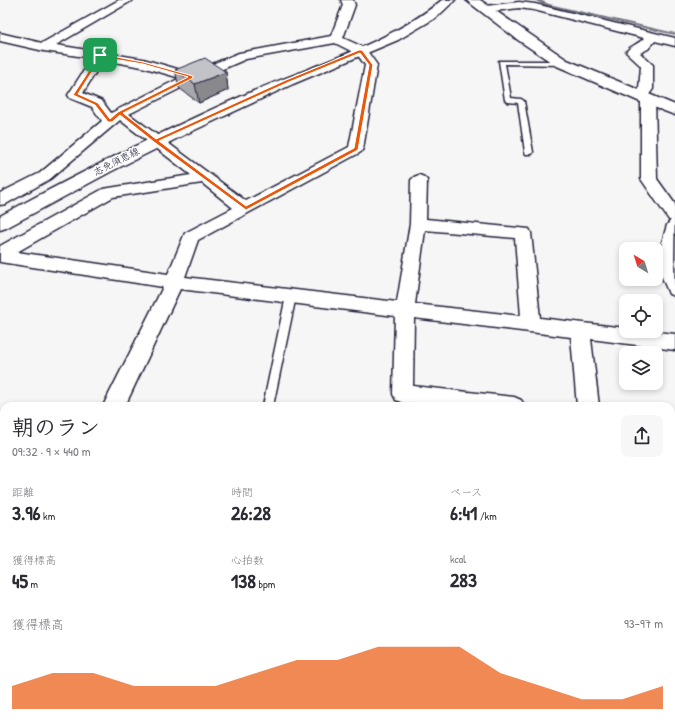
<!DOCTYPE html>
<html lang="ja">
<meta charset="utf-8">
<style>
:root{--surface:#fff;--page:#f7f7f7;--text:#2b2b33;--muted:#7c7c81;--accent:#ea580c}
body{margin:0;font-family:"Patrick Hand","Klee One",sans-serif;background:var(--page);color:var(--text);height:100vh;display:flex;flex-direction:column;font-size:15px;white-space:nowrap}
*{box-sizing:border-box;margin:0}
p{font-size:13px;color:var(--muted)}
.icon{flex:none;width:22px;height:22px;fill:none;stroke:currentColor;stroke-width:2;stroke-linecap:round;stroke-linejoin:round}
.map{position:relative;flex:1;overflow:hidden}
.sheet{position:absolute;left:0px;top:402px;width:675px;height:324px;display:flex;flex-direction:column;background:var(--surface);border-radius:12px 12px 0 0;box-shadow:0 2px 6px #0003}
.sheet>*{flex:none}
.needle{width:26px;rotate:322deg}
.controls{position:absolute;left:619px;top:242px;display:grid;gap:8px}
.controls a{display:grid;place-items:center;width:44px;height:44px;border-radius:8px;background:var(--surface);box-shadow:0 2px 6px #0003;font-size:20px}
.pin{position:absolute;display:grid;place-items:center;width:34px;height:34px;color:#fff;margin:-17px;border-radius:8px;box-shadow:0 2px 6px #0006}
.round{display:grid;place-items:center;flex:none;width:42px;height:42px;border-radius:8px;background:var(--page)}
.overview{display:flex;align-items:center;justify-content:space-between;height:68px;padding:0 12px}
h1{font-size:22px;font-weight:700;line-height:30px}
.stats{display:grid;grid-template-columns:repeat(3,1fr);gap:6px;height:68px;padding:4px 12px}
.stats div{display:grid;align-content:center}
.stats b{font-size:20px;font-weight:700}
.stats small{font-size:11px;font-weight:400}
.stats p{font-size:11px}
.chart{height:112px;padding:8px 12px}
.chart p{display:flex;justify-content:space-between}
.chart svg{width:100%;height:72px;margin-top:4px;fill:var(--accent);opacity:.7}
.map>svg:first-child{display:block}
.lines{fill:none;stroke-linecap:round;stroke-linejoin:round}
.stream{fill:#767685;fill-rule:evenodd}
.service-casing{stroke:#22223b;stroke-width:3}
.minor-casing{stroke:#22223b;stroke-width:3}
.tertiary-casing{stroke:#22223b;stroke-width:3}
.primary-casing{stroke:#22223b;stroke-width:3}
.service{fill:#fff;fill-rule:evenodd}
.minor{fill:#fff;fill-rule:evenodd}
.tertiary{fill:#fff;fill-rule:evenodd}
.primary{fill:#fff;fill-rule:evenodd}
.wall{fill:#a7a7ad;stroke:#22223b}
.shaded-wall{fill:#88888d;stroke:#22223b}
.building{fill:#c2c2c9;stroke:#22223b}
.route{fill:#ea580c;stroke:#fff;fill-rule:evenodd}
.labels{text-anchor:middle;stroke-width:3;stroke-linejoin:round;paint-order:stroke}
.far-street-label{font-size:10px;fill:#22223b;stroke:#fff}
</style>
<div class="map">
<svg width="675" height="726" viewBox="0 0 675 726">
<rect width="100%" height="100%" fill="#f6f6f7"/>
<filter id="ink" filterUnits="userSpaceOnUse"><feTurbulence type="fractalNoise" baseFrequency=".025" numOctaves="2"/><feDisplacementMap in="SourceGraphic" scale="8" xChannelSelector="R" yChannelSelector="G"/><feConvolveMatrix kernelMatrix="1 2 1 2 8 2 1 2 1" color-interpolation-filters="sRGB"/></filter>
<g filter="url(#ink)">
<g class="lines">
<!-- stream -->
<polygon class="stream" points="534,0 540,0 549,4 675,33 675,35 546,6"/>
<defs>
<g id="service">
<polygon points="499,61 562,61 565,63 562,65 505,64 511,98 521,99 524,101 533,152 532,154 526,154 525,152 518,103 508,102 505,100"/>
<polygon points="291,293 296,296 273,406 263,406 286,296"/>
</g>
<g id="minor">
<path d="M 119,0 L 133,0 L 56,45 L 143,59 L 191,73 L 239,53 L 331,36 L 343,5 L 341,0 L 353,0 L 355,5 L 343,38 L 365,48 L 377,65 L 363,149 L 361,152 L 198,240 L 185,277 L 397,302 L 410,224 L 411,180 L 414,177 L 419,175 L 424,177 L 427,180 L 426,219 L 529,229 L 531,233 L 540,318 L 626,328 L 626,331 L 648,331 L 675,334 L 675,350 L 591,339 L 599,406 L 577,406 L 571,337 L 414,318 L 413,386 L 514,397 L 521,400 L 525,406 L 432,406 L 403,403 L 396,400 L 393,394 L 395,316 L 180,289 L 125,406 L 103,406 L 163,287 L 0,262 L 0,246 L 103,189 L 191,175 L 120,120 L 50,179 L 6,204 L 0,205 L 0,193 L 40,173 L 102,121 L 92,107 L 70,98 L 68,95 L 92,58 L 44,51 L 0,41 L 0,33 L 42,43 ZM 335,43 L 357,54 L 365,65 L 349,147 L 246,201 L 129,114 L 197,80 L 246,59 ZM 103,60 L 142,67 L 180,78 L 111,113 L 102,101 L 83,93 ZM 202,183 L 233,208 L 185,233 L 168,274 L 17,252 L 113,197 ZM 425,230 L 515,238 L 521,316 L 415,304 Z"/>
<path d="M 519,2 L 535,4 L 675,38 L 675,46 L 655,41 L 648,49 L 640,53 L 653,65 L 653,89 L 648,96 L 653,97 L 655,100 L 657,179 L 675,204 L 674,263 L 675,296 L 669,294 L 656,263 L 667,225 L 671,220 L 669,220 L 641,179 L 641,101 L 636,100 L 634,97 L 639,89 L 641,66 L 626,52 C 630,46 639,44 644,38 L 534,10 L 519,8 L 486,12 L 480,9 L 486,6 Z"/>
<rect x="0" y="421" width="4" height="20"/>
<polygon points="4,633 4,668 0,670 0,635"/>
<polygon points="193,722 221,722 220,726 192,726"/>
</g>
<g id="tertiary">
<polygon points="466,0 480,0 567,60 675,105 675,115 643,103 557,66 518,40"/>
<polygon points="675,630 675,660 671,662 671,632"/>
<polygon points="536,722 571,722 569,726 534,726"/>
</g>
<path id="primary" d="M 442,0 L 455,0 L 437,17 L 398,40 L 293,84 L 184,135 L 112,171 L 6,228 L 0,230 L 0,216 C 82,172 164,130 249,93 C 313,65 387,45 442,0 Z"/>
</defs>
<!-- service casing -->
<use href="#service" class="service-casing"/>
<!-- minor casing -->
<use href="#minor" class="minor-casing"/>
<!-- tertiary casing -->
<use href="#tertiary" class="tertiary-casing"/>
<!-- primary casing -->
<use href="#primary" class="primary-casing"/>
<!-- service -->
<use href="#service" class="service"/>
<!-- minor -->
<use href="#minor" class="minor"/>
<!-- tertiary -->
<use href="#tertiary" class="tertiary"/>
<!-- primary -->
<use href="#primary" class="primary"/>
</g>
<!-- wall -->
<polygon class="wall" points="175,70 226,72 228,90 199,103 179,88"/>
<!-- shaded-wall -->
<polygon class="shaded-wall" points="226,72 228,90 199,103 195,84"/>
<!-- building -->
<polygon class="building" points="205,58 226,72 195,84 175,70"/>
</g>
<!-- route -->
<path class="route" d="M 359,50 L 362,50 L 373,65 L 358,150 L 246,210 L 154,142 L 120,115 L 112,122 L 108,122 L 95,105 L 73,95 L 100,54 L 143,62 L 193,76 L 193,78 L 123,113 L 156,139 L 286,80 ZM 360,53 L 369,65 L 354,148 L 246,206 L 159,141 L 289,82 ZM 101,57 L 143,64 L 188,77 L 118,112 L 110,119 L 98,103 L 78,94 Z"/>
<g class="labels">
<!-- far-street labels -->
<g class="far-street-label">
<text transform="translate(116 161) rotate(-27)" y="4">志免須恵線</text>
</g>
</g>
</svg>
<div class="controls">
<a><svg class="needle" viewBox="-14 -14 28 28"><path d="M0-13l5 13h-10z" fill="#e53935"/><path d="M0 13l5-13h-10z" fill="#7c7c81"/></svg></a>
<a><svg class="icon" aria-label="locate" viewBox="0 0 24 24"><circle cx="12" cy="12" r="6"/><path d="M12 2v4M12 18v4M2 12h4M18 12h4"/></svg></a>
<a><svg class="icon" aria-label="layers" viewBox="0 0 24 24"><path d="M12 4l9 5-9 5-9-5zM3 14l9 5 9-5"/></svg></a>
</div>
<div class="pin" style="left:100px;top:55px;background:#1e9e55"><svg class="icon" aria-label="arrive" viewBox="0 0 24 24"><path d="M6 21V4h12l-3 4 3 4H6"/></svg></div>
<section class="sheet">
<div class="overview"><div><h1>朝のラン</h1><p>09:32 · 9 × 440 m</p></div><a class="round"><svg class="icon" aria-label="share" viewBox="0 0 24 24"><path d="M12 15V3M7 8l5-5 5 5M5 13v7h14v-7"/></svg></a></div>
<div class="stats">
<div><p>距離</p><b>3.96<small> km</small></b></div>
<div><p>時間</p><b>26:28</b></div>
<div><p>ペース</p><b>6:41<small> /km</small></b></div>
</div>
<div class="stats">
<div><p>獲得標高</p><b>45<small> m</small></b></div>
<div><p>心拍数</p><b>138<small> bpm</small></b></div>
<div><p>kcal</p><b>283</b></div>
</div>
<div class="chart"><p><span>獲得標高</span>93–97 m</p>
<svg viewBox="0 0 160 44" preserveAspectRatio="none"><path d="M0 44V30L10 22L20 22L30 30L40 30L50 30L60 22L70 14L80 14L90 6L100 6L110 6L120 22L130 30L140 38L150 38L160 30V44z"/></svg>
</div>
</section>
</div>
